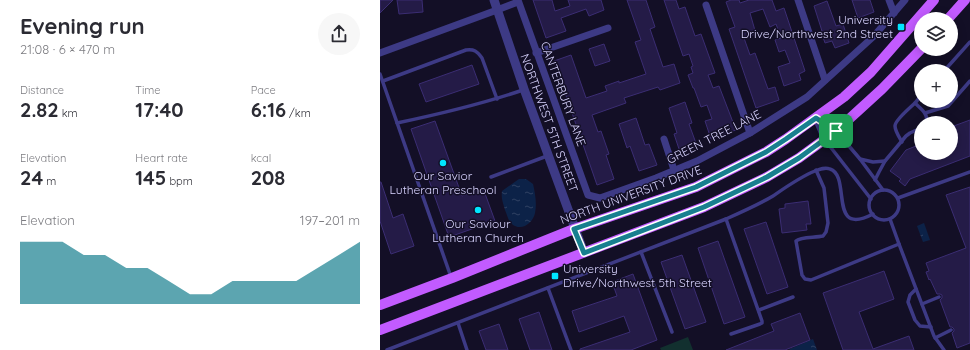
<!DOCTYPE html>
<meta charset="utf-8">
<style>
:root{--surface:#fff;--page:#f7f7f7;--text:#2b2b33;--muted:#7c7c81;--accent:#187f8f}
body{margin:0;font-family:Quicksand,sans-serif;background:var(--page);color:var(--text);height:100vh;display:flex;flex-direction:column;font-size:15px;white-space:nowrap}
*{box-sizing:border-box;margin:0}
p{font-size:13px;color:var(--muted)}
.icon{flex:none;width:22px;height:22px;fill:none;stroke:currentColor;stroke-width:2;stroke-linecap:round;stroke-linejoin:round}
.map{position:relative;flex:1;overflow:hidden}
.panel{display:flex;flex-direction:column;background:var(--surface);width:380px}
.panel>*{flex:none}
.fabs{position:absolute;left:534px;top:12px;display:grid;gap:8px}
.fabs a{display:grid;place-items:center;width:44px;height:44px;border-radius:50%;background:var(--surface);box-shadow:0 2px 10px #0003;font-size:20px}
.pin{position:absolute;display:grid;place-items:center;width:34px;height:34px;color:#fff;margin:-17px;border-radius:8px;box-shadow:0 2px 6px #0006}
.round{display:grid;place-items:center;flex:none;width:42px;height:42px;border-radius:21px;background:var(--page)}
.head{display:flex;align-items:center;justify-content:space-between;height:68px;padding:0 20px}
h1{font-size:22px;font-weight:800;line-height:30px}
.metrics{display:grid;grid-template-columns:repeat(3,1fr);gap:6px;height:68px;padding:4px 20px}
.metrics div{display:grid;align-content:center}
.metrics b{font-size:20px;font-weight:800}
.metrics small{font-size:11px;font-weight:400}
.metrics p{font-size:11px}
.chart{height:112px;padding:8px 20px}
.chart p{display:flex;justify-content:space-between}
.chart svg{width:100%;height:72px;margin-top:4px;fill:var(--accent);opacity:.7}
main{display:flex;flex:1;min-height:0}
.map>svg:first-child{display:block}
.pitch{fill:#12302f}
.water{fill:url(#water-ripples)}
.building{fill:#241b47;stroke:#3b2d73}
.lines{fill:none;stroke-linecap:round;stroke-linejoin:round}
.service{stroke:#3d3a85;stroke-width:3.5}
.minor{stroke:#3d3a85;stroke-width:7}
.tertiary{stroke:#3d3a85;stroke-width:9}
.primary{stroke:#c25bff;stroke-width:10}
.route-casing{stroke:#fff;stroke-width:8}
.route{stroke:#187f8f;stroke-width:5}
.poi-dot{fill:#00e5ff;stroke:#130f26;stroke-width:1.5}
.labels{text-anchor:middle;stroke-width:3;stroke-linejoin:round;paint-order:stroke}
.poi-label{font-size:12px;fill:#d9d4ff;stroke:#130f26}
.street-label{font-size:12px;fill:#d9d4ff;stroke:#130f26}
</style>
<main>
<section class="panel">
<div class="head"><div><h1>Evening run</h1><p>21:08 · 6 × 470 m</p></div><a class="round"><svg class="icon" aria-label="share" viewBox="0 0 24 24"><path d="M12 15V3M7 8l5-5 5 5M5 13v7h14v-7"/></svg></a></div>
<div class="metrics">
<div><p>Distance</p><b>2.82<small> km</small></b></div>
<div><p>Time</p><b>17:40</b></div>
<div><p>Pace</p><b>6:16<small> /km</small></b></div>
</div>
<div class="metrics">
<div><p>Elevation</p><b>24<small> m</small></b></div>
<div><p>Heart rate</p><b>145<small> bpm</small></b></div>
<div><p>kcal</p><b>208</b></div>
</div>
<div class="chart"><p><span>Elevation</span>197–201 m</p>
<svg viewBox="0 0 160 44" preserveAspectRatio="none"><path d="M0 44V6L10 6L20 6L30 14L40 14L50 22L60 22L70 30L80 38L90 38L100 30L110 30L120 30L130 30L140 22L150 14L160 6V44z"/></svg>
</div>
</section>
<div class="map">
<svg width="590" height="350" viewBox="0 0 590 350">
<defs>
<pattern id="water-ripples" width="26" height="14" patternUnits="userSpaceOnUse"><rect width="26" height="14" fill="#0c2248"/><path d="M2 4q2-2 4 0t4 0M15 11q2-2 4 0t4 0" fill="none" stroke="#2f4163"/></pattern>
</defs>
<rect width="100%" height="100%" fill="#130f26"/>
<!-- pitch -->
<polygon class="pitch" points="308,337 313,350 281,350 280,348"/>
<!-- water -->
<g class="water">
<path d="M 139,179 L 146,179 L 153,184 C 155,193 157,203 155,213 C 153,223 141,232 132,224 C 128,221 127,214 125,210 C 123,202 121,199 122,191 Z"/>
<polygon points="544,223 550,240 543,242 537,226"/>
<polygon points="433,339 437,350 409,350 410,349"/>
</g>
<!-- building -->
<g class="building">
<polygon points="0,0 13,0 0,13"/>
<polygon points="17,0 42,0 43,12 19,14"/>
<polygon points="153,0 172,0 175,11 190,6 188,0 221,0 224,10 209,16 206,9 181,18 186,31 166,38"/>
<polygon points="247,0 266,0 275,27 270,29 283,67 294,64 300,83 280,90 278,87 244,98 246,103 212,115 218,132 221,131 229,154 226,155 234,179 217,185 174,61 191,55 206,98 227,91 225,86 239,81 239,83 266,74 255,42 261,40"/>
<polygon points="284,0 296,0 299,9 305,7 315,36 321,34 335,73 328,75 333,88 339,86 356,130 331,139 325,121 332,119 327,105 321,107 314,88 313,88 308,75 313,73 311,67 313,66 309,54 303,56"/>
<polygon points="351,0 359,0 360,3 369,0 392,0 396,11 404,8 425,71 419,74 421,80 404,86 398,67 410,63 405,50 399,52 395,40 401,38 396,24 390,27 383,9 370,13 376,34 364,38 370,55 375,53 388,89 395,87 399,100 376,108 349,29 355,27 346,2"/>
<polygon points="472,0 490,0 494,12 478,18"/>
<polygon points="447,1 456,26 463,24 469,43 455,48 452,41 445,43 441,31 442,31 434,6"/>
<polygon points="224,44 230,61 215,66 209,49"/>
<polygon points="92,65 99,84 46,102 39,84"/>
<polygon points="305,102 312,123 309,124 317,146 300,152 294,134 297,133 289,108"/>
<polygon points="256,118 265,145 269,144 277,165 259,171 250,146 247,148 239,124"/>
<polygon points="590,120 590,156 530,179 525,186 519,181 521,179 510,171 526,150 541,144 541,153 571,153 571,127"/>
<polygon points="55,121 82,196 103,188 115,221 69,237 31,129"/>
<polygon points="0,182 1,182 13,218 23,214 34,246 11,254 0,221"/>
<polygon points="590,187 590,343 577,348 572,333 574,331 574,329 572,327 570,327 560,300 562,298 562,295 560,294 557,294 550,279 549,280 546,272 549,271 546,263 586,248 566,195"/>
<polygon points="428,201 431,224 426,224 427,230 402,233 399,209 405,208 405,204"/>
<polygon points="386,222 408,287 387,294 364,229"/>
<polygon points="338,241 365,317 344,324 318,248"/>
<polygon points="302,255 326,322 305,329 281,262"/>
<polygon points="504,271 514,299 479,312 493,349 529,336 534,350 463,350 443,293"/>
<polygon points="253,274 277,340 251,350 200,350 200,349 250,332 244,316 199,332 192,311 237,296 232,282"/>
<polygon points="159,312 172,350 150,350 139,319"/>
<polygon points="420,313 430,340 405,350 346,350 394,331 391,324"/>
<polygon points="119,324 128,350 106,350 99,331"/>
</g>
<g class="lines">
<!-- service -->
<g class="service">
<polyline points="564,71 590,42"/>
<polyline points="0,74 71,277"/>
<path d="M 3,81 L 86,50 C 94,49 97,51 102,58 L 117,99"/>
<polyline points="535,103 541,96"/>
<polyline points="545,113 568,106 590,81"/>
<path d="M 17,123 C 60,114 102,104 143,90"/>
<polyline points="457,132 480,159 503,190"/>
<polyline points="445,140 491,199"/>
<path d="M 522,142 C 519,137 515,131 515,126 C 515,120 530,108 535,103 C 541,109 549,114 546,123"/>
<polyline points="480,159 493,162 505,161"/>
<path d="M 436,170 L 444,188 L 448,223 L 446,232 L 443,236 C 435,238 421,236 416,241 L 422,275 L 425,279 L 431,280 L 519,244"/>
<polyline points="111,177 167,156"/>
<polyline points="495,180 499,172 505,161 526,136 530,133 541,128"/>
<circle cx="504" cy="205" r="15"/>
<polyline points="518,198 590,172"/>
<polyline points="346,219 382,321 382,323 380,324 351,334"/>
<polyline points="510,219 519,244 554,336 564,350"/>
<polyline points="261,252 292,332"/>
<polyline points="168,288 191,350"/>
<polyline points="536,289 530,295 528,302 535,320 540,326 551,327"/>
<polyline points="542,304 559,297"/>
<polyline points="379,310 413,297"/>
<polyline points="78,323 87,350"/>
<polyline points="555,338 571,330"/>
<path d="M 7,350 L 346,219 C 362,212 378,205 393,196 C 406,187 420,177 435,171 C 440,169 445,167 450,169 C 472,176 447,238 493,214"/>
</g>
<!-- minor -->
<g class="minor">
<polyline points="138,0 208,195 220,198 276,178 317,161 370,133 427,97 494,36 525,0"/>
<polyline points="418,0 445,80"/>
<polyline points="509,0 514,13"/>
<polyline points="326,5 370,133"/>
<polyline points="0,53 117,10 138,2"/>
<polyline points="156,53 228,28"/>
<polyline points="436,117 456,131"/>
<polyline points="436,118 445,139"/>
<polyline points="284,139 294,170"/>
</g>
<!-- tertiary -->
<polyline class="tertiary" points="114,0 144,89 204,253"/>
<!-- primary -->
<g class="primary">
<polyline points="568,19 585,0"/>
<polyline points="0,305 72,278 194,229 316,187 386,152 406,139 464,97 491,72 554,0"/>
<polyline points="0,330 324,207 387,177 419,158 456,131 502,89 541,49"/>
</g>
</g>
<g class="lines">
<defs>
<polygon id="route" points="436,118 456,131 419,158 387,177 324,207 204,253 194,229 316,187 386,152 406,139"/>
</defs>
<!-- route casing -->
<use href="#route" class="route-casing"/>
<!-- route -->
<use href="#route" class="route"/>
</g>
<!-- markers -->
<g class="poi-dot">
<rect x="517" y="23" width="8" height="8" rx="2"/>
<circle cx="63" cy="163" r="4"/>
<circle cx="98" cy="210" r="4"/>
<rect x="171" y="272" width="8" height="8" rx="2"/>
</g>
<g class="labels">
<!-- poi labels -->
<g class="poi-label">
<text x="513" y="24" text-anchor="end">University<tspan x="513" dy="14">Drive/Northwest 2nd Street</tspan></text>
<text x="63" y="180">Our Savior<tspan x="63" dy="14">Lutheran Preschool</tspan></text>
<text x="98" y="228">Our Saviour<tspan x="98" dy="14">Lutheran Church</tspan></text>
<text x="183" y="273" text-anchor="start">University<tspan x="183" dy="14">Drive/Northwest 5th Street</tspan></text>
</g>
<!-- street labels -->
<g class="street-label">
<text transform="translate(183 94) rotate(70)" y="4">CANTERBURY LANE</text>
<text transform="translate(169 123) rotate(70)" y="4">NORTHWEST 5TH STREET</text>
<text transform="translate(334 137) rotate(-27)" y="4">GREEN TREE LANE</text>
<text transform="translate(251 195) rotate(-20)" y="4">NORTH UNIVERSITY DRIVE</text>
</g>
</g>
</svg>
<div class="fabs">
<a><svg class="icon" aria-label="layers" viewBox="0 0 24 24"><path d="M12 4l9 5-9 5-9-5zM3 14l9 5 9-5"/></svg></a>
<a>+</a>
<a>−</a>
</div>
<div class="pin" style="left:456px;top:131px;background:#1e9e55"><svg class="icon" aria-label="arrive" viewBox="0 0 24 24"><path d="M6 21V4h12l-3 4 3 4H6"/></svg></div>
</div>
</main>
